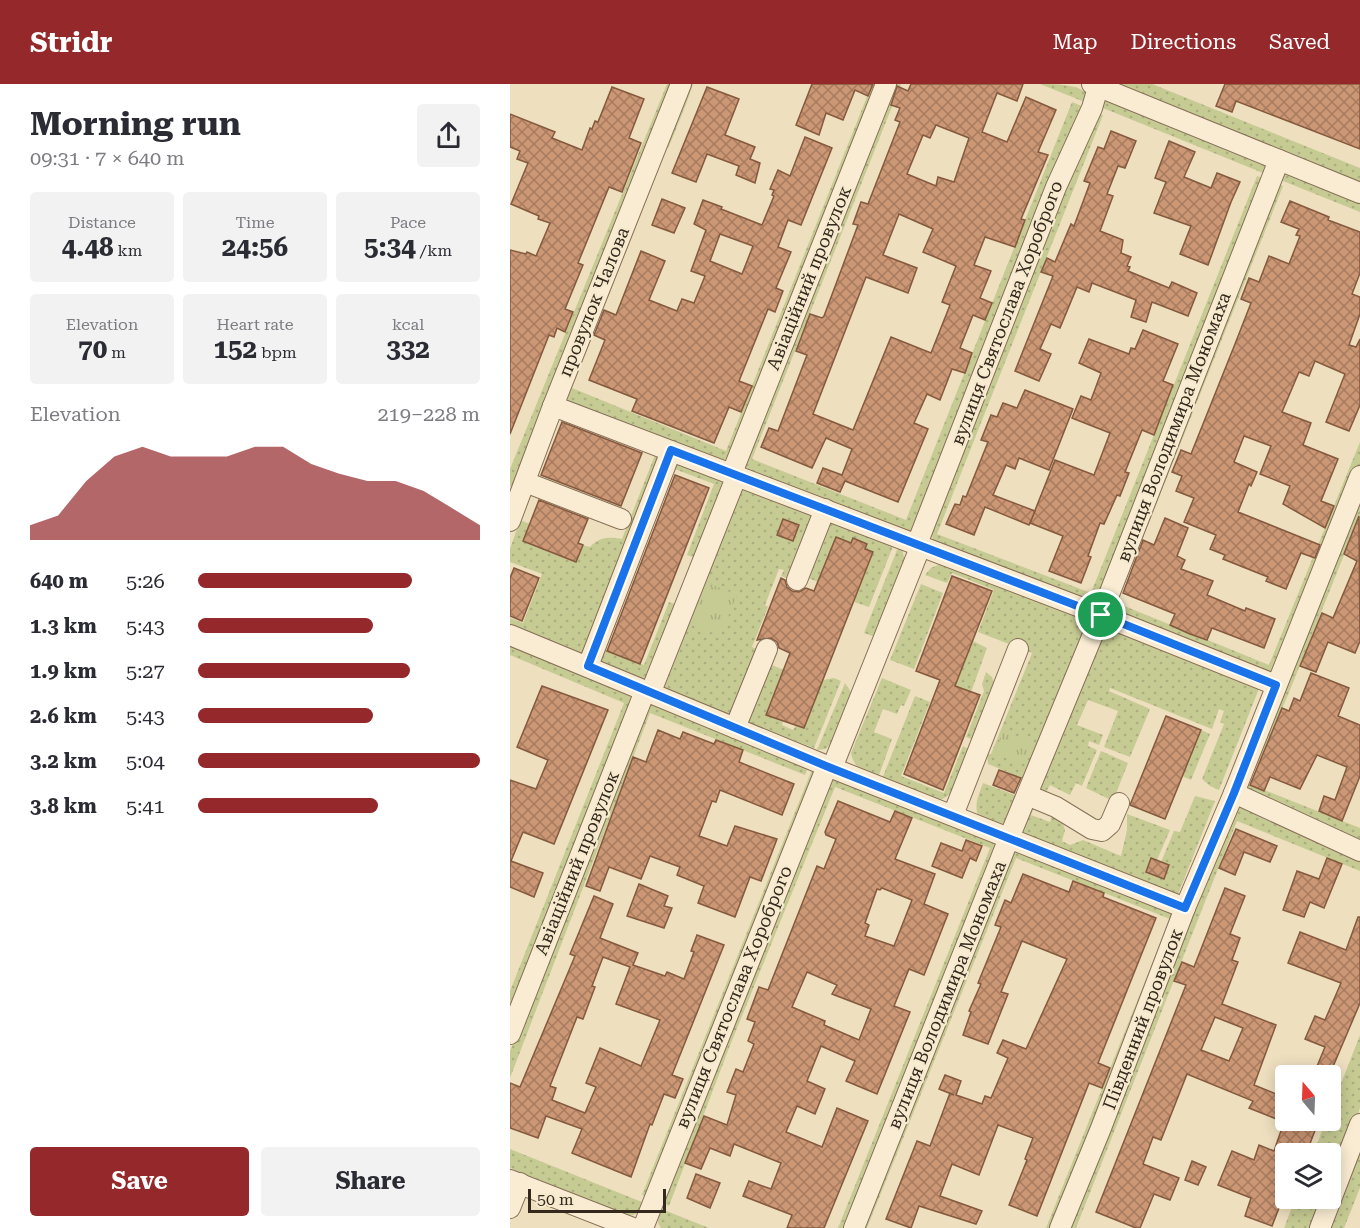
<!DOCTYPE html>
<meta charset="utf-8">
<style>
:root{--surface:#fff;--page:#f2f2f3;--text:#2b2b33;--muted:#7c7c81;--accent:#95282a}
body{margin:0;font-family:"Roboto Serif",serif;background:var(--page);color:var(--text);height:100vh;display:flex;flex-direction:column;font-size:22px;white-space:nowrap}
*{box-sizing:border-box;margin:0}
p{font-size:20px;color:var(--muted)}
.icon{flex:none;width:33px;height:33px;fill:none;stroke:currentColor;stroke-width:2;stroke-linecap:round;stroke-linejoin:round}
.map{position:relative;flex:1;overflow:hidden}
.details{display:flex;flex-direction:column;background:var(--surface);width:510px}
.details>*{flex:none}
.needle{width:39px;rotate:341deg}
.controls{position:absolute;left:765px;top:981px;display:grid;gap:12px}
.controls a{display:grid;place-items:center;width:66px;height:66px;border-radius:6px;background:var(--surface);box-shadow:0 3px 15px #0003;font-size:30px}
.scale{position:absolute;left:18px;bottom:15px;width:138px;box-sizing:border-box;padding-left:6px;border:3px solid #35281c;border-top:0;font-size:16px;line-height:21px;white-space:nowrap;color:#35281c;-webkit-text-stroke:4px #f5e9ce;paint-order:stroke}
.pin{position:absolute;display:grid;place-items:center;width:51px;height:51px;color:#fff;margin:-26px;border:3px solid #fff;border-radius:50%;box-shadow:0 2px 6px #0007}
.round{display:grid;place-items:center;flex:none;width:63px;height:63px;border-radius:6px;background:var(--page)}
.head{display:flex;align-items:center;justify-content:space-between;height:102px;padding:0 30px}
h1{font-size:33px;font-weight:700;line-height:45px}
.metrics{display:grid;grid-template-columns:repeat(3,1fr);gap:9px;height:102px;padding:6px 30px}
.metrics div{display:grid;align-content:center;border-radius:6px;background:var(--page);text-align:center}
.metrics b{font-size:26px;font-weight:700}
.metrics small{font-size:16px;font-weight:400}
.metrics p{font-size:16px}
.chart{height:168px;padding:12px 30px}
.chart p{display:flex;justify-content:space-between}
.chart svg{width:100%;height:108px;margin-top:6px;fill:var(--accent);opacity:.7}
.button{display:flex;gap:12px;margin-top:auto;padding:12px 30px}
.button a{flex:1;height:69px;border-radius:6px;background:var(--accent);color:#fff;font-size:24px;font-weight:700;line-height:69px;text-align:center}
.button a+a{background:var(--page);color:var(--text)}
ul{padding:0 30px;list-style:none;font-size:20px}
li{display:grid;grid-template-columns:96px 72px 1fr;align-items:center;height:45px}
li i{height:15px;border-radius:8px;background:var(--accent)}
header{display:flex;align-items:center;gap:36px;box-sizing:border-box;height:84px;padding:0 30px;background:var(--accent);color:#fff}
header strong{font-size:28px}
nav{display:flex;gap:33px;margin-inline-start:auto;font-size:21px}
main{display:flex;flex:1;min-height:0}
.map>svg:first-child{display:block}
.grass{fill:url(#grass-dots)}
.park{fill:url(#park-tufts)}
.building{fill:url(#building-cross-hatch);stroke:#85593d;stroke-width:1.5;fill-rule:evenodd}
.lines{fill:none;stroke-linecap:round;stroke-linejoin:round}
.minor-casing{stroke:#866f57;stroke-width:22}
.minor{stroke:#f9ecd2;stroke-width:20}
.route-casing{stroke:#fff;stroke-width:12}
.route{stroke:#1a73e8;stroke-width:8}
.labels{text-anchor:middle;stroke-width:4.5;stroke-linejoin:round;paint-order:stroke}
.street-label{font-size:18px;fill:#35281c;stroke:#f5e9ce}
</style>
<header>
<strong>Stridr</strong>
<nav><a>Map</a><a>Directions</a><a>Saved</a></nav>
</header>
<main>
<section class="details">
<div class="head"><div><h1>Morning run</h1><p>09:31 · 7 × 640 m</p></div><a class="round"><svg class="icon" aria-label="share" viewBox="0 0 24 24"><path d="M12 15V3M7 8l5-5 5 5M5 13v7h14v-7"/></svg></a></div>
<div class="metrics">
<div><p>Distance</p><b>4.48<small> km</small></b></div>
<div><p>Time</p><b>24:56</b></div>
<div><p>Pace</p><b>5:34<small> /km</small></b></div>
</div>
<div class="metrics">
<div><p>Elevation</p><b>70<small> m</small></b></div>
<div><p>Heart rate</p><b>152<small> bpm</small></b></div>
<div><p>kcal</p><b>332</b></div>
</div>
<div class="chart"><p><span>Elevation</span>219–228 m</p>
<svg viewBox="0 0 160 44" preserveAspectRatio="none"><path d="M0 44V38L10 34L20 20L30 10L40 6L50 10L60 10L70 10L80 6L90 6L100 13L110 17L120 20L130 20L140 24L150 31L160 38V44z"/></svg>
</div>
<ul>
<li><b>640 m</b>5:26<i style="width:76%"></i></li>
<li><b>1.3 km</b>5:43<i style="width:62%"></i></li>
<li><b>1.9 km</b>5:27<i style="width:75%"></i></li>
<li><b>2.6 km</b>5:43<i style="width:62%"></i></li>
<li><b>3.2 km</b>5:04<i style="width:100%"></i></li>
<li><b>3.8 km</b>5:41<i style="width:64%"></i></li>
</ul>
<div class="button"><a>Save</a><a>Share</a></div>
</section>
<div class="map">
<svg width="850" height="1144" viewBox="0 0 850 1144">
<defs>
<pattern id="grass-dots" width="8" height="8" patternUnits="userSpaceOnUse" patternTransform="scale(1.5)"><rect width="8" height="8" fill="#c6cb93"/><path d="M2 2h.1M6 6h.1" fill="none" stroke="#abae7e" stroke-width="1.8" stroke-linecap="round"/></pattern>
<pattern id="park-tufts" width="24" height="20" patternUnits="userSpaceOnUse" patternTransform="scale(1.5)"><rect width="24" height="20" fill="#c6cb93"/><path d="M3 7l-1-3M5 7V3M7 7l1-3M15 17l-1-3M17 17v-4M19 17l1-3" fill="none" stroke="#abae7e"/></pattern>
<pattern id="building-cross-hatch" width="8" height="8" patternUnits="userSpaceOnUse" patternTransform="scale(1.5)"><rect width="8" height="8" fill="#cc9775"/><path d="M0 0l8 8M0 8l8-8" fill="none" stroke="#a67b5f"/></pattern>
</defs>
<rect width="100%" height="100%" fill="#eedfbf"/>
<!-- grass -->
<g class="grass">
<polygon points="157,0 164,0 59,252 53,277 3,403 0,402 0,385"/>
<path d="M 176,0 L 183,0 C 177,20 168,40 160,60 C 155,70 149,73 146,85 L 148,87 L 62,304 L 216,367 L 362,0 L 370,0 L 219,374 L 213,376 L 205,375 L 59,317 L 54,313 Z"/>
<polygon points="382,0 391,0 242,375 396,436 562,18 574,23 404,445 400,448 241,387 235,383 234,374"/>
<path d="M 530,0 C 546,0 569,0 579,11 L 577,19 Z"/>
<polygon points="603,0 642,0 850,84 850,100"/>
<polygon points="594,14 757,80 758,91 588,22"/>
<polygon points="584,27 593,31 427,450 581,509 747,92 757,96 588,517 581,520 428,461 423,455 419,446"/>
<polygon points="779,89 850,117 850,128 768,95 771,91"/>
<polygon points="765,99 773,102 607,519 759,581 850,358 850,382 771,581 759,588 749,589 601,525"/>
<path d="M 145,371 L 151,374 L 73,569 L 68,569 L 0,541 L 0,534 L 13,539 L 32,490 L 0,478 L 0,465 L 10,436 L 20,440 L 14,457 L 66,478 L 73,461 L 80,463 C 90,452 99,453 112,455 Z"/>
<polygon points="161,377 219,398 189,475 177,471 204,400 162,384"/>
<polygon points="229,395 309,426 283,497 271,492 274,486 269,485 255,521 258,523 242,563 251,567 222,629 217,630 147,602"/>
<polygon points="850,408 850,431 778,611 739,700 850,744 850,760 738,710 733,698"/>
<polygon points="318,429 385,457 359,523 344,518 363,469 355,465 356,459 344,455 341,459 326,453 308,498 293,492"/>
<polygon points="389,461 392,465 395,477 365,553 354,549"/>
<polygon points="439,476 581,536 517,696 478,680 477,670 481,670 522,569 468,548 484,506 442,489 437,499 415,491 421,484"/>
<polygon points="411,500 433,509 404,585 380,576"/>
<polygon points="159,518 171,522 142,599 89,578 94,565 134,581"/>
<path d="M 593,539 L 750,602 L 709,706 L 700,702 L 692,695 L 714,640 L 710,638 L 714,627 L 709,625 L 702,645 L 600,604 L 599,607 L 640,625 L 620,673 L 594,663 L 608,627 L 578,616 L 567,641 L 593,651 L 589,661 L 579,657 L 578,662 L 587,666 L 572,702 L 566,699 L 560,711 L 540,701 C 534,713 525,718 521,731 L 540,738 L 542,732 L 552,737 L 555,746 L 552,757 L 560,761 L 573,756 L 611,772 L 617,746 L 617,730 L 660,746 L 647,776 L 651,778 L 664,747 L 670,748 L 685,712 L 705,717 L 667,813 L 509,748 Z"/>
<polygon points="463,557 477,564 461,608 445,602"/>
<polygon points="0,559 117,607 123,618 0,935 0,907 114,619 0,571"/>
<polygon points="257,579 274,586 256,631 273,637 272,641 283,646 286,641 294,644 313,596 324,594 331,597 304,664 241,640 237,635"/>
<polygon points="476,588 482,593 485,601 466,657 456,653 474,607 472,600"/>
<path d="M 372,594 L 401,606 L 394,622 L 391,621 L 387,630 L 373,625 L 364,648 L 382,655 L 368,694 C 355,688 344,685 341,669 Z"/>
<polygon points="335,599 341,608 321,659 316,665 307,666"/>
<path d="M 405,612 L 420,618 L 391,692 L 434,709 L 453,662 L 462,667 C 454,685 448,714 425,717 L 372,695 Z"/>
<polygon points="145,619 299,681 295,691 140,629 0,994 0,967 140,621"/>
<polygon points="691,646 700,650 681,696 672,692"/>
<polygon points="591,667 618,679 603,717 576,704"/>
<polygon points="303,683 305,688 139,1114 132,1111"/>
<polygon points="322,694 490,758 338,1144 328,1144 480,764 325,703 219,964 159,1122 150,1118"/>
<path d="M 473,699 L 510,713 L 498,744 L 469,734 C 463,721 469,711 473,699 Z"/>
<polygon points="740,722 850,772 850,787 727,737 566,1144 556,1144 725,726 731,723"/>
<polygon points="503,765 661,827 664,831 544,1144 536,1144 660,835 506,774 357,1144 350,1144"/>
<polygon points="850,951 850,1024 821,1099 820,1070 803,1070 816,1037 820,1036 821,1025"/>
<polygon points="850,1057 850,1104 834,1144 816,1144"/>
<path d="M 0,1065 L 137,1120 C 132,1129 126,1131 116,1131 L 0,1084 Z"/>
<polygon points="785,1115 815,1115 803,1144 774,1144"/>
<polygon points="149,1124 199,1144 151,1144 148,1139"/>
</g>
<!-- park -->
<g class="park">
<polygon points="196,498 227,511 210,552 179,539"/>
<polygon points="493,647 524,658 515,680 485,669"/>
</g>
<!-- building -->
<g class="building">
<polygon points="302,0 363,0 358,12 345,6 333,36 316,29 309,51 286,41"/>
<path d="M 401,0 L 513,0 L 507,17 L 487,9 L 472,48 L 497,58 L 516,13 L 546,26 L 528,68 L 538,71 L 511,135 L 515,136 L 505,163 L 475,153 L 464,181 L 481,187 L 470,214 L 482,219 L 475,236 L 463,231 L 450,264 L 462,269 L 455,289 L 442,285 L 430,316 L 417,310 L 404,339 L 418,345 L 388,418 L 335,397 L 330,408 L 307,399 L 313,384 L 332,391 L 342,365 L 316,354 L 302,384 L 251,363 L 259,344 L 268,347 L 297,271 L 286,267 L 300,230 L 312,234 L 314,232 L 348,141 L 343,140 L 351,118 L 358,120 L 390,38 L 385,36 L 390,24 L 381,21 L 387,2 L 398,7 ZM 426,41 L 459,54 L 444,98 L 428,93 L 426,102 L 397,90 L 413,51 L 420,54 ZM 389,130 L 423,145 L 413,168 L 446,182 L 432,218 L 440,221 L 421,269 L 381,253 L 343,346 L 303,330 L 356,193 L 398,209 L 407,184 L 373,171 Z"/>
<polygon points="715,0 850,0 850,65 726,17 722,28 706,22"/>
<polygon points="102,3 134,15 119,54 131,59 112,108 99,103 68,179 73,181 55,225 63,228 55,248 47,244 44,253 39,251 0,350 0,166 16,170 17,168 26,172 40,139 28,135 29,132 1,120 18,79 7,75 10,67 0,63 0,30 45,48 42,54 72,66 80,44 82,45 85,37 88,38"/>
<polygon points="197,3 229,15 215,51 245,63 240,75 250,79 245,99 226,91 229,82 197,70 186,98 162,89"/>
<polygon points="601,47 626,57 615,84 608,82 597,110 603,112 590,147 613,156 611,169 621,173 617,182 620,183 618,187 659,204 662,198 687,209 678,232 642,218 636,238 621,233 626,216 582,199 579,208 567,203 550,244 541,240 530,265 541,270 529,297 505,287 543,192 531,188 537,174 545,178 561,140 564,142 580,99 574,97 588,63 594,65"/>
<path d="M 295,53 L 322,64 L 291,141 L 278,136 L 268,163 L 281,168 L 266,204 L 273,207 L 265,228 L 258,225 L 229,297 L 242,302 L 231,328 L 219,323 L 204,359 L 122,327 L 127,315 L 79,296 L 95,256 L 84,251 L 94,226 L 106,231 L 131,167 L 155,177 L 139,216 L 167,227 L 172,215 L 184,219 L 195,192 L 181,187 L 196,146 L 184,140 L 193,116 L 212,123 L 211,125 L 252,141 L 264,112 L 262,111 L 264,106 L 260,105 L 268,86 L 280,92 ZM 210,150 L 243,162 L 232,190 L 200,177 Z"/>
<polygon points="659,57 685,68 674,93 701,104 707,89 730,98 721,118 698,181 670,170 681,142 644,129 656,98 645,94"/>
<polygon points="152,115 175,124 164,149 142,141"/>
<polygon points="780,117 819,133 818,136 850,148 850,189 842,210 850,213 850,230 839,261 846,263 850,255 850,321 839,347 816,338 835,290 805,277 799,292 789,288 772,328 801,339 793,361 828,375 811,417 824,422 815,444 773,420 780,402 750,390 761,362 734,352 724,378 747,388 741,402 739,400 728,428 810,461 805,474 791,469 776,505 756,497 758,493 713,475 715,471 700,465 706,451 674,438 684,414 666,407 672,392 662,388 671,366 681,370 725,260 741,219 731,215 739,194 749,198 759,172 779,180 790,152 786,151 789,145 771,138"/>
<polygon points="633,246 668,260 653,297 663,301 644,351 632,346 615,388 619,389 610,412 607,411 594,440 590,439 578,472 581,473 571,499 539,487 553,452 520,439 545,376 584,391 600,349 562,334 571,312 581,316 591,289 569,279 579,255 619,270 621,264 625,265"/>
<polygon points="515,306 563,325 539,386 509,374 505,385 496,381 483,411 525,427 519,441 475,423 464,451 436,440 445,420 450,421 453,412 456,413 478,358 471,356 481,331 487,333 493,319 507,324"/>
<polygon points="52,338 132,369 111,422 31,391"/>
<polygon points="165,391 199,404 130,580 97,567"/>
<polygon points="29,416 78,435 68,459 73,461 66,478 13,457"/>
<polygon points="849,432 850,557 845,569 818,558 806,588 790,582 812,529 823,534 847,477 834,470"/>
<polygon points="655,434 678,444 667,472 675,476 671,485 703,497 697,511 735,527 736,524 765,535 754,564 702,544 697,556 680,550 660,541 665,530 613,509 633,456 644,461"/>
<polygon points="273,435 289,441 283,457 267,451"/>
<polygon points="326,453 341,459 343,454 357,460 355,465 363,468 294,644 256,631 280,569 269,564 267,558 261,554 247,556 271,494 275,496 277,503 282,507 289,508 296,504 304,507"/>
<polygon points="4,484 29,494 12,537 0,532 0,494"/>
<polygon points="442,492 482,507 445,602 470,611 433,706 394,690 430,596 406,587"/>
<polygon points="801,589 839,604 828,632 850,641 850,692 832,737 809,727 814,712 825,716 837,683 807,671 790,705 760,693 754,707 740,701 772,624 779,627 784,614 790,617"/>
<polygon points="32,602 98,626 44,760 13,748 1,777 33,789 24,813 0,803 0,696 26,705 38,676 7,663"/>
<polygon points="656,632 691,646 655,735 620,721"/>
<polygon points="148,646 170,655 173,648 204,660 206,656 233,666 229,678 284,700 272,731 210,706 206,718 202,717 189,752 217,762 225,742 267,755 251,797 240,793 225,833 188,819 194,802 167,791 170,783 140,772 131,795 99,783 90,807 76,802 123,673 136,678"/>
<polygon points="489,686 511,694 504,709 483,701"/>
<path d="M 328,717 L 380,738 L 385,727 L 402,734 L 385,775 L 425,790 L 414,820 L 438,830 L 414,891 L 399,885 L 384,922 L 400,928 L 367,1010 L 336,997 L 345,977 L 311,962 L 297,997 L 315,1005 L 305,1030 L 287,1022 L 276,1048 L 312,1063 L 327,1024 L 358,1037 L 314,1144 L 277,1144 L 282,1131 L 233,1112 L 239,1097 L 261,1105 L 271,1079 L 224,1060 L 220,1072 L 200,1064 L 191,1085 L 175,1079 L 194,1032 L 217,1041 L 226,1011 L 217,1008 L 226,985 L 233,988 L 244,960 L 238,957 L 245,938 L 237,935 L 249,903 L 258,906 L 307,782 L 314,785 L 326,755 L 316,751 L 315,748 ZM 372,804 L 402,816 L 384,862 L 355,852 L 359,841 L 355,839 L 367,805 L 370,806 ZM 297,888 L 327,901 L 322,910 L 361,925 L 349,956 L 314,941 L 315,937 L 282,923 Z"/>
<polygon points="726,745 767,762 760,778 734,768 725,791 709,784"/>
<polygon points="456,756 472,762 466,777 460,774 452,794 422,782 431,759 452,767"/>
<polygon points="641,774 659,781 654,795 636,788"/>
<polygon points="817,774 832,780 814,824 800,818 794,833 773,826 787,787 809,795"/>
<polygon points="513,790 559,808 563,797 594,809 593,813 646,834 588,979 600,984 592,1004 579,999 527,1132 499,1121 517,1076 515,1075 523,1054 488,1041 469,1091 442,1080 430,1112 472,1127 466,1140 409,1122 401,1144 376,1135 407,1057 420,1062 440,1009 444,1011 429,1005 435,991 451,997 446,1011 472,1020 475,1012 481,1014 498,974 487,969 493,956 516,965 557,875 512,857 491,908 498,910 478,960 453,951 461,928 459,927 471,900 468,899 491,843 485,841 495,816 501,819"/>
<polygon points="129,800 158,812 154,822 162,824 154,844 117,832"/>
<path d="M 715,804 L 735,812 L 720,850 L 730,854 L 722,876 L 728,878 L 712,920 L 766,941 L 744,1001 L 776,1014 L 776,1036 L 809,1036 L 796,1070 L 776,1062 L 776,1106 L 762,1142 L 735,1132 L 741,1114 L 708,1101 L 722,1067 L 744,1076 L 749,1061 L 764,1067 L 774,1038 L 739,1024 L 743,1017 L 677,990 L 651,1056 L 643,1053 L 633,1080 L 669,1094 L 660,1116 L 644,1110 L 630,1144 L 626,1144 L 586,1128 L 676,901 L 664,897 L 672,878 L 684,883 ZM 705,933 L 733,944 L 719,977 L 691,966 Z"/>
<path d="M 84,812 L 103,820 L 90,854 L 128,869 L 123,881 L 155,892 L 157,888 L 174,895 L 184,868 L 181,867 L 187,851 L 214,861 L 162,991 L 173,995 L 165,1014 L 154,1010 L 142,1041 L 140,1040 L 121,1093 L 62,1069 L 72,1045 L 36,1032 L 28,1054 L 0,1044 L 0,999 L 10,1003 L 65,872 L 60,870 ZM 93,873 L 120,883 L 106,920 L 150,936 L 131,982 L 90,964 L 76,999 L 86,1003 L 75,1029 L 42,1016 L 46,1004 L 40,1002 L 67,933 L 73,935 L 85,903 L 82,902 Z"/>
<polygon points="848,833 850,833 850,919 819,992 803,992 815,963 795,955 805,932 815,936 831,899 778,879 790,848 836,866"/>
<polygon points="682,1077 696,1083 688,1101 675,1096"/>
<polygon points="186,1090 210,1099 200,1124 177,1114"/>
</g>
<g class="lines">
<defs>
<g id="minor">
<polyline points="582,0 850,109"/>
<polyline points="43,322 591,531 766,601"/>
<polyline points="222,389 376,0"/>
<polyline points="15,398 111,435"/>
<polyline points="0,437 43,322 171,0"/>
<polyline points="407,460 546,103 582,24 589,0"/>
<polyline points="287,496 315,425"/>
<polyline points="0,551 317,682 675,824"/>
<polyline points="78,582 161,367"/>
<polyline points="140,610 227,391"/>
<polyline points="225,644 257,565"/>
<polyline points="322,684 411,461"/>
<polyline points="724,709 850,767"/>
<polyline points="517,711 546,723 582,745 592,747 600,740 609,719"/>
<polyline points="443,731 508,565"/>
<polyline points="0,950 135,607"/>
<polyline points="0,1096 123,1144"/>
<polyline points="0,1124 10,1099"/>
<polyline points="133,1144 317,682"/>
<polyline points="344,1144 499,754 591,531 769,76"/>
<polyline points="550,1144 591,1044 675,824 724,709 850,392"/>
<polyline points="810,1144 850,1040"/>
</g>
</defs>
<!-- minor casing -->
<use href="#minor" class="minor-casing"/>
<!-- minor -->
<use href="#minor" class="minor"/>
</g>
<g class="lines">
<defs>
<polygon id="route" points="161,366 591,531 766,601 724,709 675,824 316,682 78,582"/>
</defs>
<!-- route casing -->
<use href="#route" class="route-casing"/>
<!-- route -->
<use href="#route" class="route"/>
</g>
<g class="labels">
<!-- street labels -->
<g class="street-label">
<text transform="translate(299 194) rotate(-68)" y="6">Авіаційний провулок</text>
<text transform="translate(84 218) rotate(-68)" y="6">провулок Чалова</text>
<text transform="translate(497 229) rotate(-69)" y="6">вулиця Святослава Хороброго</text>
<text transform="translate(664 343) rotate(-69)" y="6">вулиця Володимира Мономаха</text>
<text transform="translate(67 779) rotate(-68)" y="6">Авіаційний провулок</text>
<text transform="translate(437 911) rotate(-68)" y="6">вулиця Володимира Мономаха</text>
<text transform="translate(224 913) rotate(-68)" y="6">вулиця Святослава Хороброго</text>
<text transform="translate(633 935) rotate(-69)" y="6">Південний провулок</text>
</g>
</g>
</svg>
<div class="controls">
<a><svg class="needle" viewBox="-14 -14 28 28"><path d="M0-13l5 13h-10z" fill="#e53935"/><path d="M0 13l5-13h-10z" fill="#7c7c81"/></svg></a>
<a><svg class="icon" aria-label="layers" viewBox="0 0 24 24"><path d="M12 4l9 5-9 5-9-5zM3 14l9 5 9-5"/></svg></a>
</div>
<div class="scale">50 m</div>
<div class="pin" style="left:591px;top:531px;background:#1e9e55"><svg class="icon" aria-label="arrive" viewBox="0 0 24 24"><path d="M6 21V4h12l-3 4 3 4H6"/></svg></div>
</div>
</main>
